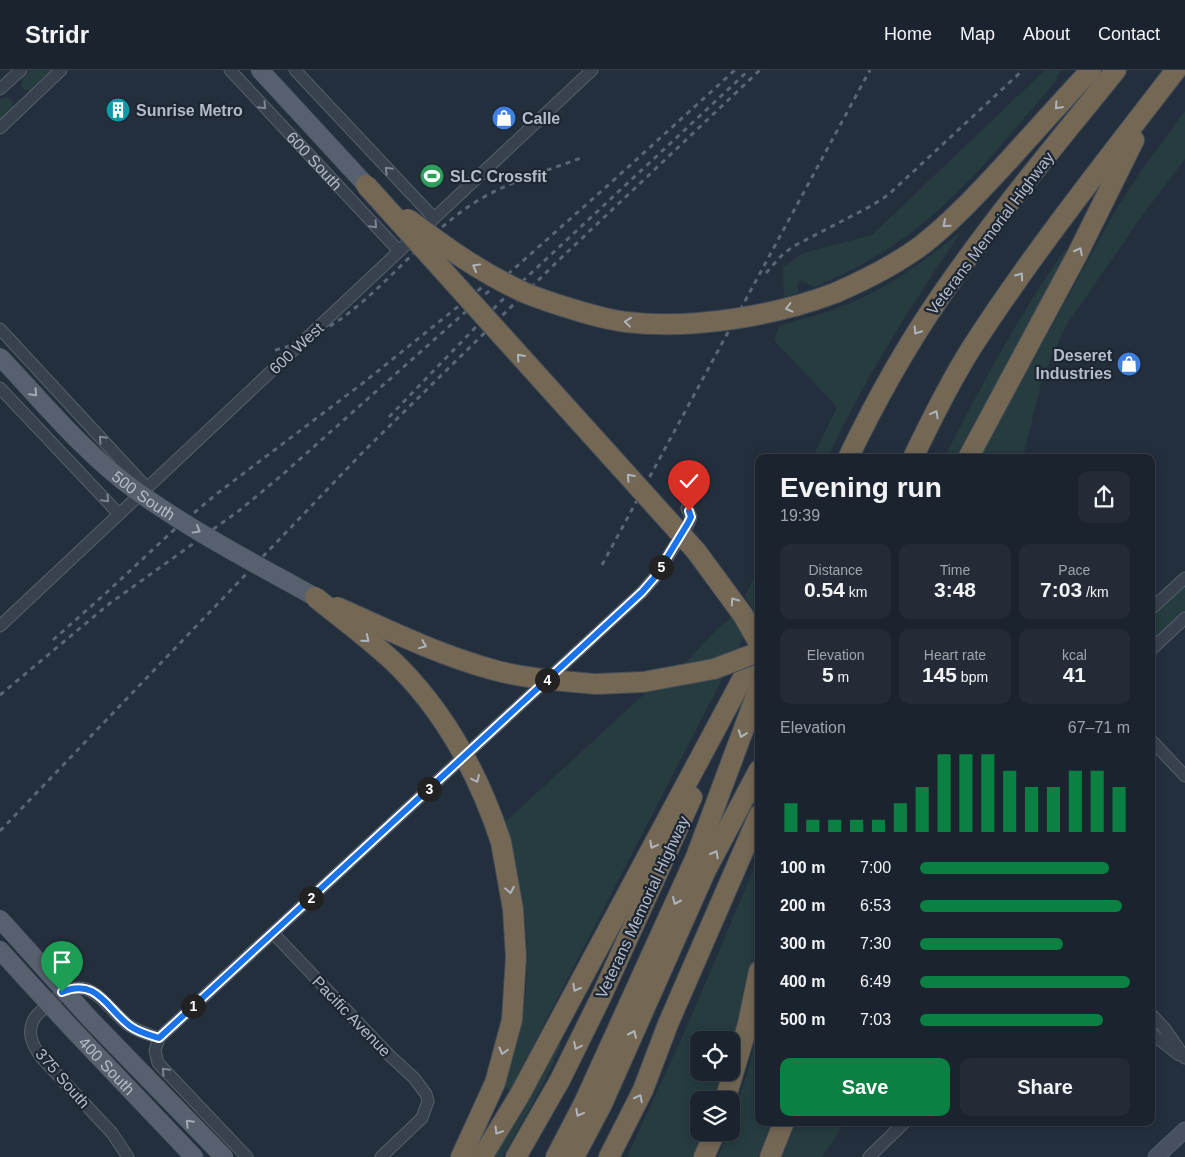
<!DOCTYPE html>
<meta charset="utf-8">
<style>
:root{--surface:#1b232e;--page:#242b36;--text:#f1f3f6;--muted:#a0a4aa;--line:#39404a;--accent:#0b8043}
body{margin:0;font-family:Helvetica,sans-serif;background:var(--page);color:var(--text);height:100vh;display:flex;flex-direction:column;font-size:19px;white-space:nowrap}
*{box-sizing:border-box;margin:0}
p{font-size:16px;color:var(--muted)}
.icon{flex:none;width:28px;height:28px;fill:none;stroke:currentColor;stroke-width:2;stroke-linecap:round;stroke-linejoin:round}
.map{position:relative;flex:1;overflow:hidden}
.sheet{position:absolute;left:755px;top:384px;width:400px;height:672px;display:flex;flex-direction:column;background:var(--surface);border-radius:10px;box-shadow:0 2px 12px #0003,0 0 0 1px var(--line)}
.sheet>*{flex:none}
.tools{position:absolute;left:690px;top:961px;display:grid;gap:10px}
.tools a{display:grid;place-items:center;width:50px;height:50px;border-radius:10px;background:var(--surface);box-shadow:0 2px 12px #0003,0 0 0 1px var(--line);font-size:25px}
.pin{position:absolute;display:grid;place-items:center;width:42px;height:42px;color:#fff;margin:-51px -21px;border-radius:50% 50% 50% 0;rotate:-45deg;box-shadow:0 0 5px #0007}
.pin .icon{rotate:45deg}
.km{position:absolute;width:25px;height:25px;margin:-12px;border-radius:50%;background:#222;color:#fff;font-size:14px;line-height:25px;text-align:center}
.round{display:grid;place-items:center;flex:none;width:52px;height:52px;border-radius:10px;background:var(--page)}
.headline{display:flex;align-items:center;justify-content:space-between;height:85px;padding:0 25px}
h1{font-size:28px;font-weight:600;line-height:38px}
.metrics{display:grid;grid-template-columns:repeat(3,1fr);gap:8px;height:85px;padding:5px 25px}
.metrics div{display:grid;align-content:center;border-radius:10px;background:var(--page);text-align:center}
.metrics b{font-size:21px;font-weight:600}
.metrics small{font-size:14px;font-weight:400}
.metrics p{font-size:14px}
.chart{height:140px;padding:10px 25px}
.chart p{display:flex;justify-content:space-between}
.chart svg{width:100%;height:90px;margin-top:5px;stroke:var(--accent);stroke-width:6}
.primary-button{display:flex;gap:10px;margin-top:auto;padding:10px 25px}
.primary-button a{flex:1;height:58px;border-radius:10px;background:var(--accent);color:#fff;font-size:20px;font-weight:600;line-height:58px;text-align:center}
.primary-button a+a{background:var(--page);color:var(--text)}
ul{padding:0 25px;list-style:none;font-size:16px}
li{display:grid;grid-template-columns:80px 60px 1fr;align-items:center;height:38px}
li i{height:12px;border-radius:6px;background:var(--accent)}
header{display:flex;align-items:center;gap:30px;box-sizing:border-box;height:70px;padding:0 25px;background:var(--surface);border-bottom:1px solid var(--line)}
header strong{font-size:24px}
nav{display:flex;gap:28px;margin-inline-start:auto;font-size:18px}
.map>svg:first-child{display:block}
.green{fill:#263c3f}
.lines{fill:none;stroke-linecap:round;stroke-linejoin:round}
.minor-casing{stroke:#565f6c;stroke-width:13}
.secondary-casing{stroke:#565f6c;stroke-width:17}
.primary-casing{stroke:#414a57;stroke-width:19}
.motorway-casing{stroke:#434c59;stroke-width:22}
.minor{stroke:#38414e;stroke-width:11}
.secondary{stroke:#465061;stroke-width:15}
.primary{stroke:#56606e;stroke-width:18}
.motorway{stroke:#746855;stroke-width:20}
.rail{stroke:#5a6575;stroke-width:3;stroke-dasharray:5 5;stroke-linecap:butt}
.primary-bridge-casing{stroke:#414a57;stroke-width:19;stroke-linecap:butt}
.motorway-bridge-casing{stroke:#434c59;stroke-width:22;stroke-linecap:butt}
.primary-bridge{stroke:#56606e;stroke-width:18}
.motorway-bridge{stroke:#746855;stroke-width:20}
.oneway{stroke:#7c8592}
.oneway2{stroke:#aeb4bd}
.oneway3{stroke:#a1aab7}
.route-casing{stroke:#fff;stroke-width:10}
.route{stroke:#1a73e8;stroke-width:6}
.labels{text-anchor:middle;stroke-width:4.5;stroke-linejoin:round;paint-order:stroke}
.poi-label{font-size:16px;font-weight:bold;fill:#b4bcc9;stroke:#1d2633;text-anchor:start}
.street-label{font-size:16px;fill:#b4bcc9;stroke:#1d2633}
</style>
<header>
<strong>Stridr</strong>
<nav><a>Home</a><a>Map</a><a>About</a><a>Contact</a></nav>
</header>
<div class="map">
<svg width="1185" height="1087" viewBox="0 0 1185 1087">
<rect width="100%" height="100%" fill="#242f3e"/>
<!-- green -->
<g class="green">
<polygon points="31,0 56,0 31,21 23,19 21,14 23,7"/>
<path d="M 1045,0 L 1062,0 L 1056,7 L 1058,9 C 1017,55 976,109 928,149 C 894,178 856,200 814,217 L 800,210 L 797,215 L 799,222 L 784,227 L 783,197 L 803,183 L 872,165 Z"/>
<polygon points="6,27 12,30 14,38 0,52 0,29"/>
<polygon points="1185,41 1185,89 1144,143 1066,256 1043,306 1023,387 979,388 1114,143 1141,101"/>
<path d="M 961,162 C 911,235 865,308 828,387 L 813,387 L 837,337 L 774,270 L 779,256 C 801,249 822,244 843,236 C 887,219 924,191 961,162 Z"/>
<path d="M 1065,180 L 1071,182 L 955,387 L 944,388 C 981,316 1018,246 1065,180 Z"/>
<polygon points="759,498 759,538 756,545 745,526"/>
<polygon points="1185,515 1185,544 1151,575 1151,546"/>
<path d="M 732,547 L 744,567 L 510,1020 L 504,1017 C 537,920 533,849 505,752 L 653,616 L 689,589 L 718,558 Z"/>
<polygon points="759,787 759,867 731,983 731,970 699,970 699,1002 726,1003 718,1030 699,1030 699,1062 706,1063 697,1087 627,1087 684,963"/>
<polygon points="759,950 759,1052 773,1053 758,1087 718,1087 727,1063 731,1062 731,1050 748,1001"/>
<path d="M 558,974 L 561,975 C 544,1014 524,1050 502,1087 L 493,1087 L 525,1037 Z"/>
<polygon points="797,1052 845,1052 845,1053 822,1087 781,1087"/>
</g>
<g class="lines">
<defs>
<g id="minor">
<path id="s1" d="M 230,0 L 399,181"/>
<polyline points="295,0 434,148"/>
<polyline points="0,19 21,0"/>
<polyline points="0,58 61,0"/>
<polyline points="0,259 147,418"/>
<polyline points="0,318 119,444"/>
<polyline points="1151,539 1185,508"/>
<polyline points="0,556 592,0"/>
<polyline points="1151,580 1185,548"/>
<polyline points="1151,670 1185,706"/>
<polyline points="273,863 388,984 414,1008 426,1024 428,1031 422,1048 381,1087"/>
<polyline points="1151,944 1165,959 1185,988"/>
<polyline points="1151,963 1179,985"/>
<path d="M 128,1087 L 112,1063 L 41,987 C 33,976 27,964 33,951 C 36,943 46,937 52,932 C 87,899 101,932 127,954 C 136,961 148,964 159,968"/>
<polyline points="247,1087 158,993 155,981 159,968 642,522 655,507 689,453 691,447 687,438"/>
<polyline points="869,1087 905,1052"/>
</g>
<polyline id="secondary" points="1156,1087 1185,1060"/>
<g id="primary">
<polyline points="260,0 366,115"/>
<polyline points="0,880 27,910"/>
<polyline points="91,950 224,1087"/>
<path id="s2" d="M 76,963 L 194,1087"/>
</g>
<g id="motorway">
<path d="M 835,223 C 865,210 895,195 922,175 C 954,150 981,120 1009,90 C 1036,60 1063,30 1091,0"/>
<path d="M 848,388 C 875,332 905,278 940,227 C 994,148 1056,74 1116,0"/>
<path d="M 913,388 C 931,350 950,312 972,277 C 1034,181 1106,91 1176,0"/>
<polyline points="968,388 1077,185 1134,70"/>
<polyline points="596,614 643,612"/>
<polyline points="725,1030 748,954 759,901"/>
<polyline points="461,1087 495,1013 512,950 516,887 513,839 501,772"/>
<polyline points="482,1087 519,1026 759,578"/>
<polyline points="516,1087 560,1010 601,927 692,727"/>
<polyline points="556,1087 585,1031 696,787 759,618"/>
<polyline points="574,1087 602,1034 706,800 759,700"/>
<polyline points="609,1087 643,1020 668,954 759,745"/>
<polyline points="704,1087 715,1062"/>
<polyline points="770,1087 784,1052"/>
</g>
</defs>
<!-- minor casing -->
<use href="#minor" class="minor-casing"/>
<!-- secondary casing -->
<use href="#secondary" class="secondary-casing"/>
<!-- primary casing -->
<use href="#primary" class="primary-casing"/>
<!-- motorway casing -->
<use href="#motorway" class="motorway-casing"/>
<!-- minor -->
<use href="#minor" class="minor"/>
<!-- secondary -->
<use href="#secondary" class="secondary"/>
<!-- primary -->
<use href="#primary" class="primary"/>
<!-- motorway -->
<use href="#motorway" class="motorway"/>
<!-- rail -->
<g class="rail">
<polyline points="766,203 783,184 794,176 871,136 888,125 1023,0"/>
<path d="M 275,280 C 352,262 397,191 457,145 C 493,116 538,104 581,88"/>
<polyline points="389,347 498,234 749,0"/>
<polyline points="602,495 870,0"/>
<polyline points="53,570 106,523 177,457 219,422 363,313 491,210"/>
<polyline points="0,625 109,534 240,440 282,405 615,109 735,0"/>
<polyline points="0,761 364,381 560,189 760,0"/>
</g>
<defs>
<g id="primary-bridge">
<path id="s3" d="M 0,287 C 42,331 86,385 135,420 C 192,461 254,493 315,527"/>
<polyline points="0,849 91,950"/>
<polyline points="27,910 76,963"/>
</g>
<g id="motorway-bridge">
<polyline points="366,115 696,481 743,545 759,573"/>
<path d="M 408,149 C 443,175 477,200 517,219 C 530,226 545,230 559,235 C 581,242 603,249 626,252 C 692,260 774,246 835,223"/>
<path d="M 315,527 C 343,550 374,572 400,598 C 448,647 480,708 501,772"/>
<path d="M 337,537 C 388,560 439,585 494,600 C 527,609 562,611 596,614"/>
<polyline points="643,612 714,599 759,582"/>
</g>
</defs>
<!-- primary-bridge casing -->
<use href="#primary-bridge" class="primary-bridge-casing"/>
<!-- motorway-bridge casing -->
<use href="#motorway-bridge" class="motorway-bridge-casing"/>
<!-- primary-bridge -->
<use href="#primary-bridge" class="primary-bridge"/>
<!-- motorway-bridge -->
<use href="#motorway-bridge" class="motorway-bridge"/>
</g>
<!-- one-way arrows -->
<defs><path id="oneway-chevron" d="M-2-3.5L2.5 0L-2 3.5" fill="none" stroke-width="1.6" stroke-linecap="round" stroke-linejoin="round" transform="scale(1.25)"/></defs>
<g class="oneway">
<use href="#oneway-chevron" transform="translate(263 36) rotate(47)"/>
<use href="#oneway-chevron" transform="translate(388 100) rotate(-134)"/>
<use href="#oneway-chevron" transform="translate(374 155) rotate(47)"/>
<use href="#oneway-chevron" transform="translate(102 369) rotate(-133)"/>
<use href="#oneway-chevron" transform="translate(106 429) rotate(47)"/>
<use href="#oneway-chevron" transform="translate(165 1001) rotate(-133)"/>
</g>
<g class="oneway2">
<use href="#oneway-chevron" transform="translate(1058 36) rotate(132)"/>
<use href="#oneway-chevron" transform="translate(946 154) rotate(139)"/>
<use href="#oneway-chevron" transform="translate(1079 181) rotate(-63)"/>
<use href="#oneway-chevron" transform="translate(476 197) rotate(-151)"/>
<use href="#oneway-chevron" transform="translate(1020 206) rotate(-55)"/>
<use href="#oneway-chevron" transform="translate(789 238) rotate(166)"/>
<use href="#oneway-chevron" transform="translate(628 252) rotate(-174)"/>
<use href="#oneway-chevron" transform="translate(917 261) rotate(123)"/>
<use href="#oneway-chevron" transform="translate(520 287) rotate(-132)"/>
<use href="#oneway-chevron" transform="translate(935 344) rotate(-61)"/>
<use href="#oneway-chevron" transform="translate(630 407) rotate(-132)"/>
<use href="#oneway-chevron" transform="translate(734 531) rotate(-125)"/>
<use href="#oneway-chevron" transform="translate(366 569) rotate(39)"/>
<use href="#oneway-chevron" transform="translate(423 575) rotate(22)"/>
<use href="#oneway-chevron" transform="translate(742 664) rotate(110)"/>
<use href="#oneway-chevron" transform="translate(476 709) rotate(65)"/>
<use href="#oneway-chevron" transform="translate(653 775) rotate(118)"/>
<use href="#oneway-chevron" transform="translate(715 784) rotate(-62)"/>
<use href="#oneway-chevron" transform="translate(510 820) rotate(79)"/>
<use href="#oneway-chevron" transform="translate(676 831) rotate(114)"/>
<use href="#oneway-chevron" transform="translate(576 918) rotate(118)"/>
<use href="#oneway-chevron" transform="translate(633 964) rotate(-66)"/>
<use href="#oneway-chevron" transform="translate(577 976) rotate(116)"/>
<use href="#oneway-chevron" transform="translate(503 981) rotate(105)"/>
<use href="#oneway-chevron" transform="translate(639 1028) rotate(-63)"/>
<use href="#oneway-chevron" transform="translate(579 1043) rotate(118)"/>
<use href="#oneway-chevron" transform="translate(498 1061) rotate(122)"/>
</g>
<g class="oneway3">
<use href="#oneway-chevron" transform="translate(34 323) rotate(47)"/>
<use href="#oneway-chevron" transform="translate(197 460) rotate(30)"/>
<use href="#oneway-chevron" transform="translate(189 1053) rotate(-134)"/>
</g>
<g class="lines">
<defs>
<path id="route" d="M 62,922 C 97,907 107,939 130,956 C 138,962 149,965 159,968 L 642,522 L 655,507 L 688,453 L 691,447 L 689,441"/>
</defs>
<!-- route casing -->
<use href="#route" class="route-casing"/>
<!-- route -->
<use href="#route" class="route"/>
</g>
<!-- icons -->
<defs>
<symbol id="building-disc" viewBox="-11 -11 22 22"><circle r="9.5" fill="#0f9aa8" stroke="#1d2633"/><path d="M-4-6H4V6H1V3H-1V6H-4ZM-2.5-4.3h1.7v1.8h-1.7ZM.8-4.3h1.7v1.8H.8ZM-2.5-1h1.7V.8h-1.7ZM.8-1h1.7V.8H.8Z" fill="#fff"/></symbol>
<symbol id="shop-disc" viewBox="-11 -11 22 22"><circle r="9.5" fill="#3f7fe0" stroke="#1d2633"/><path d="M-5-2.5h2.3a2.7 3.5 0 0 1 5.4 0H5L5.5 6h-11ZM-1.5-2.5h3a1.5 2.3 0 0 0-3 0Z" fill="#fff"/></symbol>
<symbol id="stadium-disc" viewBox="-11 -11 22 22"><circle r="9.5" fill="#2e9e5b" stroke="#1d2633"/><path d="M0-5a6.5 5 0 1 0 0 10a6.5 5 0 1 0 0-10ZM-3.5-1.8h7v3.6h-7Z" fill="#fff"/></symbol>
</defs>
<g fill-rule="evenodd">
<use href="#building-disc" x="104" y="26" width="28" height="28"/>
<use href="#shop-disc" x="490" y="34" width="28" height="28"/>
<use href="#stadium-disc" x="418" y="92" width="28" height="28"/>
<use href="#shop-disc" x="1115" y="280" width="28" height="28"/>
</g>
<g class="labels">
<!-- poi labels -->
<g class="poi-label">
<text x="136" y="46">Sunrise Metro</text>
<text x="522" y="54">Calle</text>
<text x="450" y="112">SLC Crossfit</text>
<text x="1112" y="291" text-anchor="end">Deseret<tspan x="1112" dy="18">Industries</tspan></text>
</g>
<!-- street labels -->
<g class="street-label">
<text dy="6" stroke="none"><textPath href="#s1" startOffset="124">600 South</textPath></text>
<text transform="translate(990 163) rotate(-53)" y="6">Veterans Memorial Highway</text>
<text transform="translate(296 278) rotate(-43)" y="6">600 West</text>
<text dy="6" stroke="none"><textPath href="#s3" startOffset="200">500 South</textPath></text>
<text transform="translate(642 837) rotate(-65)" y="6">Veterans Memorial Highway</text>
<text transform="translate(352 946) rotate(46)" y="6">Pacific Avenue</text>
<text dy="6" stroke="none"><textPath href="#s2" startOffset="45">400 South</textPath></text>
<text transform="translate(63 1008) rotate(49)" y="6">375 South</text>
</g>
</g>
</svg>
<div class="tools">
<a><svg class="icon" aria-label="locate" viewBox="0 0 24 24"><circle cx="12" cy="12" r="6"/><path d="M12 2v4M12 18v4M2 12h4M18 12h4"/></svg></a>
<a><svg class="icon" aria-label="layers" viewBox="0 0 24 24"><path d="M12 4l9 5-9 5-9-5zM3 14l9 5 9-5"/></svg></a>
</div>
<div class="pin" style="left:62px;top:922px;background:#1e9e55"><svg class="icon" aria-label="arrive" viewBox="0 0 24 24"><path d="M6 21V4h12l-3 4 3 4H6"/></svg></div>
<div class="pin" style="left:689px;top:441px;background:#d93025"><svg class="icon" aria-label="check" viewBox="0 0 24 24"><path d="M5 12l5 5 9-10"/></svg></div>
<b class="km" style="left:193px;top:936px">1</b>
<b class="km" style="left:311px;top:828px">2</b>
<b class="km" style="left:429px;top:719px">3</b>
<b class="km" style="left:547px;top:610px">4</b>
<b class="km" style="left:661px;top:497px">5</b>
<section class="sheet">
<div class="headline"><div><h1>Evening run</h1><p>19:39</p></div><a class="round"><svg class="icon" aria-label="share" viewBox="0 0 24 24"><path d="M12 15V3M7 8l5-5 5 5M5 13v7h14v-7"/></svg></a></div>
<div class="metrics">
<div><p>Distance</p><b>0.54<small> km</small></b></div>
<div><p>Time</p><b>3:48</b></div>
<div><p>Pace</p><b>7:03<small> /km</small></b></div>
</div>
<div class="metrics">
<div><p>Elevation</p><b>5<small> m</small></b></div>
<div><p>Heart rate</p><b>145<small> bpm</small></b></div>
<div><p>kcal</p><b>41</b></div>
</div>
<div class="chart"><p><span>Elevation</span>67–71 m</p>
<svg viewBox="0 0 160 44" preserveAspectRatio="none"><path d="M5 44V30M15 44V38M25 44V38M35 44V38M45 44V38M55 44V30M65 44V22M75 44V6M85 44V6M95 44V6M105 44V14M115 44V22M125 44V22M135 44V14M145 44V14M155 44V22"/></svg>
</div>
<ul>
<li><b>100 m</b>7:00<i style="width:90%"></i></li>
<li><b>200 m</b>6:53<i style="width:96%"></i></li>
<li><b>300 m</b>7:30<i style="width:68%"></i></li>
<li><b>400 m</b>6:49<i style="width:100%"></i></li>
<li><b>500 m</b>7:03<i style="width:87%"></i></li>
</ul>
<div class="primary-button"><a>Save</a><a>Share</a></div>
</section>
</div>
